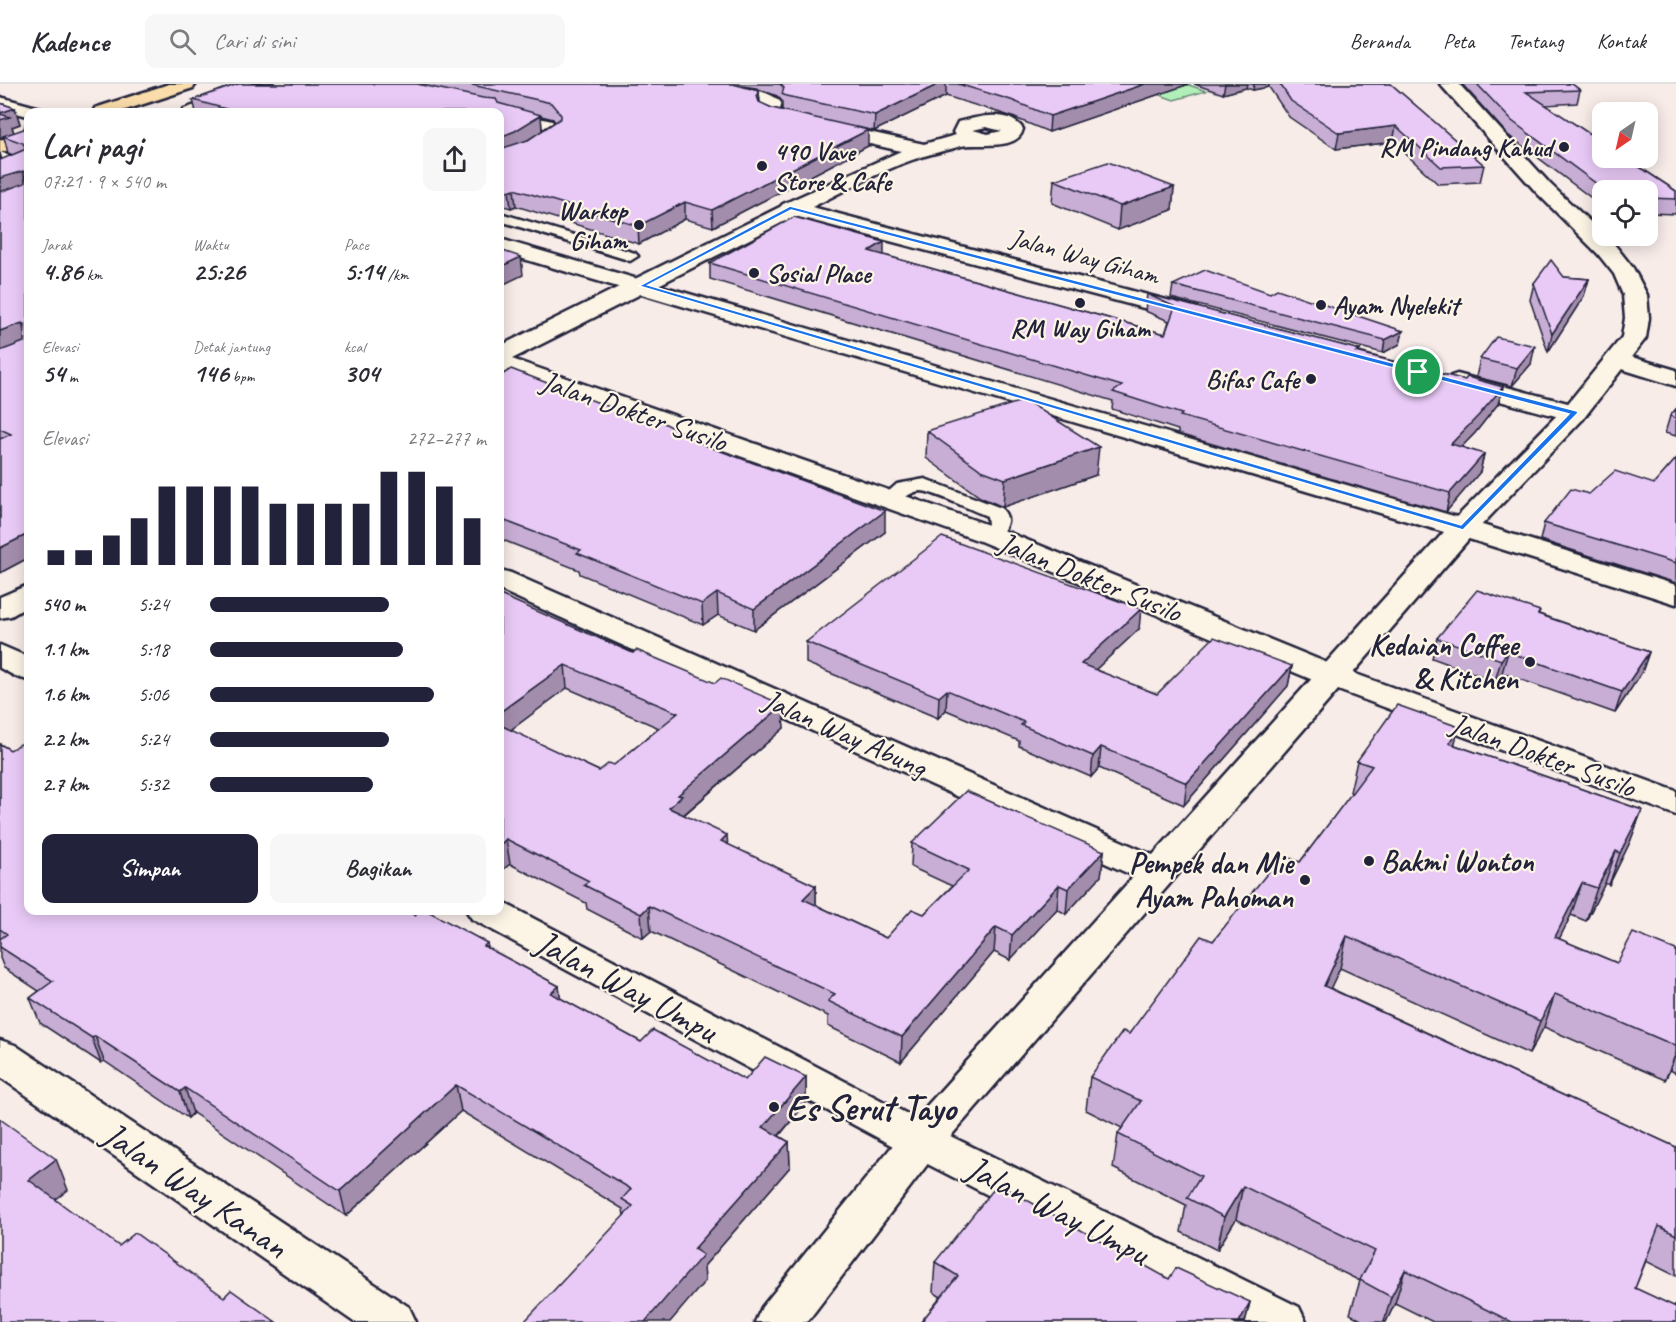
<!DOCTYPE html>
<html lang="id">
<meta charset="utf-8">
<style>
:root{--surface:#fff;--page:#f7f7f7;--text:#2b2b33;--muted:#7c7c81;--line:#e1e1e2;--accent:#22223b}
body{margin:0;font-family:Caveat,sans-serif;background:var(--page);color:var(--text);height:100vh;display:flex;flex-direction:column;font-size:22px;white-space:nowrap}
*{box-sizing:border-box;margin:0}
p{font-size:20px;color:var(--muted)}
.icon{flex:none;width:33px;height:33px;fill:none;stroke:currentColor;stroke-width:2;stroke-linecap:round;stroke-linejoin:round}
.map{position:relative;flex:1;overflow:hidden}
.panel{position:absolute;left:24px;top:24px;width:480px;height:807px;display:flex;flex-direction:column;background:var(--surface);border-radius:12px;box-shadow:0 3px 15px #0003}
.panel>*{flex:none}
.needle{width:39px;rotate:214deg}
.controls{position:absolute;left:1592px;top:18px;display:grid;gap:12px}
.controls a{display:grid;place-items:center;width:66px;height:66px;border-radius:12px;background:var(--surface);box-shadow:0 3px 15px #0003;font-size:30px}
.pin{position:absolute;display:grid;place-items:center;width:51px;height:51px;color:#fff;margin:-26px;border:3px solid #fff;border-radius:50%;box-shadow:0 2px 6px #0007}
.round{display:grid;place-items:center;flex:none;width:63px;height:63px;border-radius:12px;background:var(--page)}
.overview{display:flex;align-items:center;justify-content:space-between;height:102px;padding:0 18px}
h1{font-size:33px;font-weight:700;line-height:45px}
.stats{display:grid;grid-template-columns:repeat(3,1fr);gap:9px;height:102px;padding:6px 18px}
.stats div{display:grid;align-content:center}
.stats b{font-size:26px;font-weight:700}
.stats small{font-size:16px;font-weight:400}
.stats p{font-size:16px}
.chart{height:168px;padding:12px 18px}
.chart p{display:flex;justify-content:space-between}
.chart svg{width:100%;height:108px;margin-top:6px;stroke:var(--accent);stroke-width:6}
.button{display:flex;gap:12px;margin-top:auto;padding:12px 18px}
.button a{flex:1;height:69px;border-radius:12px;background:var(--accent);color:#fff;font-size:24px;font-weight:700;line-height:69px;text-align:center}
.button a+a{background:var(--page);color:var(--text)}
ul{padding:0 18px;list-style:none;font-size:20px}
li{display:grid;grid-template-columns:96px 72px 1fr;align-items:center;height:45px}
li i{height:15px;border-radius:8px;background:var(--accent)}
header{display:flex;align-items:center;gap:36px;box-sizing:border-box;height:84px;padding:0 30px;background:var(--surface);border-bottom:2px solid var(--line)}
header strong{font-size:28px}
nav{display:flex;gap:33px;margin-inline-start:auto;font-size:21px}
.search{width:420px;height:54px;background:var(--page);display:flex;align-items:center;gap:15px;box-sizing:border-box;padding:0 21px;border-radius:12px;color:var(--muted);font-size:22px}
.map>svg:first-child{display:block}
.green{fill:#b0f0b8;stroke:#69897a;stroke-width:1.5}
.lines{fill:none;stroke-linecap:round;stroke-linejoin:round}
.lane-casing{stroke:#22223b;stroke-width:5}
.street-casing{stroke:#22223b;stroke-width:5}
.secondary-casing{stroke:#22223b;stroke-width:5}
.primary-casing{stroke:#22223b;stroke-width:5}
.lane{fill:#fcf5e5;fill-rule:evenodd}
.street{fill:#fcf5e5;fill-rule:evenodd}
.secondary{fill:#fcf5e5;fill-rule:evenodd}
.primary{fill:#faddab;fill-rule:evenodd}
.wall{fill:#c8aed4;stroke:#22223b;stroke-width:1.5;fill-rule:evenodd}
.shaded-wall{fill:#a38dad;stroke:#22223b;stroke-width:1.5}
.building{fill:#e9caf7;stroke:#22223b;stroke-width:1.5}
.route{fill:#1a73e8;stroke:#fff;stroke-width:1.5;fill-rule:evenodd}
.poi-dot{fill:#22223b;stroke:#fcf5e5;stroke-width:2}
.labels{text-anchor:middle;stroke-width:4.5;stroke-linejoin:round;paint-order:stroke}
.far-poi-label{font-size:26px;font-weight:bold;fill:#22223b;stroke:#fcf5e5;text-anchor:end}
.far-street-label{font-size:26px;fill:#22223b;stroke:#fcf5e5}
.street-label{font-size:30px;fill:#22223b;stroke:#fcf5e5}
.poi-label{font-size:30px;font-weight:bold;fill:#22223b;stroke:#fcf5e5;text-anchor:end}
.near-street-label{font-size:36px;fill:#22223b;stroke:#fcf5e5}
.near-poi-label{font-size:36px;font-weight:bold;fill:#22223b;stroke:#fcf5e5;text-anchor:start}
</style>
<header>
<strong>Kadence</strong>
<div class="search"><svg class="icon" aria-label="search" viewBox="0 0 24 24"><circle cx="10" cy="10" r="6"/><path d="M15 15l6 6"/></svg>Cari di sini</div>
<nav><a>Beranda</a><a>Peta</a><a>Tentang</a><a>Kontak</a></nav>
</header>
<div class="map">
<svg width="1676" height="1238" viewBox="0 0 1676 1238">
<rect width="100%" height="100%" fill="#f8ece9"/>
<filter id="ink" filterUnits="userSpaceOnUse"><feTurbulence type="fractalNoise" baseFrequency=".0167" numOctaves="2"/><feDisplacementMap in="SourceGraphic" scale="12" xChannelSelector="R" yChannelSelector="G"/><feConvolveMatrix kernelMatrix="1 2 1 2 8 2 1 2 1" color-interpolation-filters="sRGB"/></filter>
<g filter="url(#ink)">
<!-- green -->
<polygon class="green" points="1129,0 1186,0 1206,7 1174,16"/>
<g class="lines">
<defs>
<g id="lane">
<polygon points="255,0 273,0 200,28 183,28 184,25"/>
<polygon points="500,25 552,37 561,48 528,71 500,80 500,72 518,65 546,47 542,43 500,33 500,28 494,28"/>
<polygon points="0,68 27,78 28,81 0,93 0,84 10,81 0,77"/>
<polygon points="500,129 635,169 638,172 630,177 625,175 500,137"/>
<path d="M 925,395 L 1001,424 C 1013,436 1005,444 997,455 L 983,455 L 980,451 L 988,440 L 987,432 C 973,427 933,407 921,407 C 905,408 899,424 882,420 L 879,416 L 897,400 Z"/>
</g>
<g id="street">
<path d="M 697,0 C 717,0 770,2 782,20 L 779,27 L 786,30 L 924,60 L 956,51 L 953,48 L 958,38 C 978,33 1008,24 1023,45 C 1018,68 977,58 961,62 C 945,67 928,70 912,76 C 878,88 844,107 812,123 L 1197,224 L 1201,229 L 1197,234 L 1189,236 L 795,132 L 512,275 L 1000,445 L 1342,585 L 1347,592 L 1342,599 L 1331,602 L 1320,599 L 980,457 L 500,287 L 500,262 L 780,123 L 783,120 L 901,67 L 773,38 L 761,33 L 759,29 L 763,21 L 700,4 ZM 986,43 L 1002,47 L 988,50 L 973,46 Z"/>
<polygon points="0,13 40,24 42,28 28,28 28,32 0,25"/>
<polygon points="1618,269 1676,286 1676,302 1609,281 1606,276 1609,271"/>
<polygon points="1457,290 1583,323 1587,329 1583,335 1574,337 1448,303 1444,298 1448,293"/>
<polygon points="1463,435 1676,501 1676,520 1453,450 1449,444 1453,438"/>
<polygon points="500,486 511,489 1171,779 1177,788 1171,797 1158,801 1145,797 500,506"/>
<polygon points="28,501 28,522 11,532 0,534 0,513"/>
<polygon points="0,561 28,573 28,596 17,593 0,584"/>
<polygon points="500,817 936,1045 1299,1223 1306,1238 1236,1238 906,1069 472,835 466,826 500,826"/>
<polygon points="0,956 15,961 409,1223 416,1238 354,1238 0,993"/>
</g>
<polygon id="secondary" points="1440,0 1459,0 1551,101 1614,160 1633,184 1647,211 1649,234 1646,254 1583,335 1473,450 1353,589 1676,707 1676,731 1338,606 936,1069 807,1238 755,1238 762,1223 906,1045 1444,448 500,168 500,155 1457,433 1565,323 1622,253 1625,234 1623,211 1614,190 1598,170 1537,109"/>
<g id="primary">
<polygon points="169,0 196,0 193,4 119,28 93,28 95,24"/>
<polygon points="28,47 28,59 0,69 0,56"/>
</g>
</defs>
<!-- lane casing -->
<use href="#lane" class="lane-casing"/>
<!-- street casing -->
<use href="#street" class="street-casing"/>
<!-- secondary casing -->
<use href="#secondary" class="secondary-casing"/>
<!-- primary casing -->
<use href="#primary" class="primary-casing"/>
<!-- lane -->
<use href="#lane" class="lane"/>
<!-- street -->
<use href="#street" class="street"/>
<!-- secondary -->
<use href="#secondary" class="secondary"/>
<!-- primary -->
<use href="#primary" class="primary"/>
</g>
<!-- wall -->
<g class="wall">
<path d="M 238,0 L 1189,0 L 1049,48 L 1010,32 L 946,12 L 874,47 L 857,43 L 868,62 L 713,143 L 685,135 L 639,160 L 516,122 L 511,124 L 500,121 L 500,28 L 196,28 L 193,16 ZM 742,2 L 756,4 L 777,12 L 782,17 L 782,26 L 785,27 L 772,24 L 760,19 L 759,7 ZM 541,32 L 553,35 L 555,38 L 542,46 Z"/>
<polygon points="1194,0 1391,0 1484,81 1480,98 1438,100 1393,58 1336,65 1289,33 1269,3 1253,6 1246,4 1223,10"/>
<polygon points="1462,0 1572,0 1580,6 1577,19 1545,21 1676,107 1676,130 1647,129 1647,106 1602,106 1602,122 1508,51"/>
<polygon points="0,19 15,24 20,40 12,43 14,49 24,45 26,38 28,474 0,489 0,69 2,76 13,71 8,69 4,53 0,54"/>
<polygon points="1054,96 1174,103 1172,126 1118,146 1052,119"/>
<polygon points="884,171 1165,250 1169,237 1145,227 1147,210 1360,266 1359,268 1465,296 1503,303 1498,320 1475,349 1461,363 1484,370 1480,388 1446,428 1178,350 1178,346 1112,325 1113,317 710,195 710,179"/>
<polygon points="1564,193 1589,195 1584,212 1548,268 1530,216 1534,199"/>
<polygon points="1173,201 1270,209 1403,247 1400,260 1383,269 1171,214"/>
<polygon points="1480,275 1531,280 1512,302 1476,293"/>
<polygon points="500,292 707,362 885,448 754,546 718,531 703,541 580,490 579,486 500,455"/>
<polygon points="1676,325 1676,352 1665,349 1670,332"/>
<polygon points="927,347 1096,391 1003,423 980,413 926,374"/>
<polygon points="1676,375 1676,499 1540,456 1544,439 1589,410 1654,400"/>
<path d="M 500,511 L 784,644 L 684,731 L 728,761 L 816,802 L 816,821 L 886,854 L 924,830 L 952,802 L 911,783 L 912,759 L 1104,767 L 1101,792 L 1066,830 L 1057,825 L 1010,876 L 994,868 L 901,978 L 828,942 L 828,932 L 651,847 L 643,854 L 587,825 L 586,819 L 510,780 L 500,788 ZM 567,604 L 659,644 L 614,681 L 599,687 L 510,646 Z"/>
<polygon points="1539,530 1649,568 1642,588 1615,629 1502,589 1495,597 1432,574 1437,554"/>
<polygon points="1139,545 1095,586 1157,610 1292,582 1288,602 1184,721 1099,684 1091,693 1019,662 1019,657 946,626 938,634 806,579 806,558"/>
<polygon points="0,660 10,666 415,831 487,859 488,864 559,902 560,914 641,958 745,996 806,993 806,1019 779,1052 789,1058 790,1083 704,1182 705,1197 624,1132 623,1125 461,1027 346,1132 193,1029 188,1034 104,977 101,979 40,939 30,914 39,907 4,884 0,874"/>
<polygon points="1455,661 1642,726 1630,758 1609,801 1605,799 1586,837 1571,831 1559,855 1617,879 1676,866 1676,989 1670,986 1665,996 1544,943 1529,970 1340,884 1330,904 1676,1063 1676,1192 1646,1177 1635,1204 1676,1238 1433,1238 1395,1219 1386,1238 1365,1238 1350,1230 1360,1197 1236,1135 1217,1166 1181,1148 1186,1121 1113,1084 1118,1050 1122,1044 1086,1026 1090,993 1213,857 1300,778 1352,709 1350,708 1357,677"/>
<polygon points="935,1178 1169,1195 1250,1218 1245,1238 921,1238 941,1213 933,1208"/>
</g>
<!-- shaded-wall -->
<g class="shaded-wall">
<polygon points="939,0 946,0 946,12 874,47 875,31"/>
<polygon points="1145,0 1189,0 1049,48 1050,32"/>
<polygon points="1225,0 1247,0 1246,4 1223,10"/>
<polygon points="1254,0 1269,0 1269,3 1253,6"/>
<polygon points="759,7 760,22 757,12"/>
<polygon points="15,24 20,40 12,43 14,49 0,54 0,29"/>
<polygon points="541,31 542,47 517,63 500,70 500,53"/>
<polygon points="1396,42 1393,58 1336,65 1339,49"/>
<polygon points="868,46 868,62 713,143 712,126"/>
<polygon points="23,87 27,104 0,113 0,94"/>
<polygon points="1174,103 1172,126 1118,146 1120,122"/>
<polygon points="514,105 516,122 511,124 509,107"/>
<polygon points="685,118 685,135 639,160 638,142"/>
<polygon points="884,158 884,173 869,167"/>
<polygon points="521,173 523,191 500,202 500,183"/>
<polygon points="1589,195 1584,212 1548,268 1552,250"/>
<polygon points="22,239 27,258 0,268 0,247"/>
<polygon points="1403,247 1400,260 1383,269 1385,256"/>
<polygon points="1535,262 1531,280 1512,302 1517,284"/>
<polygon points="1503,303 1498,320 1475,349 1447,378 1451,360"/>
<polygon points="1099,363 1096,391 1003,423 1005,395"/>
<polygon points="1484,370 1480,388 1446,428 1450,409"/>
<polygon points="885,427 885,448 754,546 754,525"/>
<polygon points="28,450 28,474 0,489 0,464"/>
<polygon points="717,509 718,531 703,541 702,520"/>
<polygon points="1141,525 1139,545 1079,601 1081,580"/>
<polygon points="1508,568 1502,589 1495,597 1501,576"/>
<polygon points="1649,568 1642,588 1615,629 1622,608"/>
<polygon points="565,581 567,604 500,654 500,628"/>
<polygon points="1292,582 1288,602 1184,721 1187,699"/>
<polygon points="947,606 946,626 938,634 939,613"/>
<polygon points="783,621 784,644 683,731 669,724 678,711"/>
<polygon points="1459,643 1451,674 1449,659"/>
<polygon points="1101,663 1099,684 1091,693 1093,672"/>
<polygon points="1642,726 1630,758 1609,801 1620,769"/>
<polygon points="727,751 729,776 721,757"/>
<polygon points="506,755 510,780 500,788 500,761"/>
<polygon points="1104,767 1101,792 1066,830 1068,805"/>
<polygon points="1616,767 1605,799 1586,837 1597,804"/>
<polygon points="1582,799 1571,831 1544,886 1555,853"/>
<polygon points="1059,801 1057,825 1010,876 1012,851"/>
<polygon points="816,802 816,826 803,815"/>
<polygon points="649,822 651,847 643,854 641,830"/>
<polygon points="996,843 994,868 901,978 902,953"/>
<polygon points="1347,852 1340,884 1316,935 1324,902"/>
<polygon points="559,902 562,927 551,909"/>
<polygon points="1555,910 1544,943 1529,970 1540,937"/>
<polygon points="95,952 104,977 101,979 92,954"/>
<polygon points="1676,969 1670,986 1665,996"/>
<polygon points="806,993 806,1019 764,1069 763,1043"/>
<polygon points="456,1001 461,1027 346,1132 340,1107"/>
<polygon points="185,1004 193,1029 188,1034 180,1008"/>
<polygon points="789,1058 790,1083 704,1182 705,1197 670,1238 645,1238 694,1165"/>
<polygon points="56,1075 68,1106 42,1126 29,1096"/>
<polygon points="1243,1102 1236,1135 1217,1166 1224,1133"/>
<polygon points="1405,1186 1395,1219 1386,1238 1384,1238 1391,1213"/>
<polygon points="1250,1218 1245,1238 1239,1238"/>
</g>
<!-- building -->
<g class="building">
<polygon points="238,0 417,0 483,14 496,15 498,19 541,31 515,47 500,53 500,28 237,28 193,16"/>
<polygon points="468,0 733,0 759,7 757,12 759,18 772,24 868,46 712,126 685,118 638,142 514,105 509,107 500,104 500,65 528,56 561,34 561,31 551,19"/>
<polygon points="780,0 939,0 875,31 786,12 782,10 784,4"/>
<polygon points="958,0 1145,0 1050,32 1011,16"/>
<polygon points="1280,0 1391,0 1484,81 1441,83 1396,42 1339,49 1291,17"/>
<polygon points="1477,0 1572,0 1580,6 1526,8 1602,58 1602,74 1626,74 1676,107 1676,115 1647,114 1647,106 1605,106 1512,37"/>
<polygon points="0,19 15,24 0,29"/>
<polygon points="0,30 10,33 0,36"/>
<polygon points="26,38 28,39 28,450 0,464 0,355 11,350 0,345 0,267 24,258 25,241 22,239 0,247 0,108 25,99 26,89 23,87 0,94 0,76 26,65 23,59 3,52 24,45"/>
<polygon points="1108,78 1174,103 1120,122 1054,96"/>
<polygon points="794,133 884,158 869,167 1165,250 1175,223 1147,210 1360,266 1356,268 1465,296 1467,293 1503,303 1479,331 1451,360 1484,370 1450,409 1180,332 1182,330 1113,308 1122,302 710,179"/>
<polygon points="500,166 521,173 500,183"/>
<polygon points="1551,176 1564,193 1589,195 1552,250 1534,199"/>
<polygon points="1205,186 1270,209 1277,205 1403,247 1385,256 1173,201"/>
<polygon points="1496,253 1535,262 1517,284 1480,275"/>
<polygon points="511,285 643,336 651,332 707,362 885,427 754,525 717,509 702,520 577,469 581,466 500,435 500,292"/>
<polygon points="1025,316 1099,363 1005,395 981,386 927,347"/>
<polygon points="1676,325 1676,334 1670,332"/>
<polygon points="1676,375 1676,479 1544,439 1571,405 1589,410 1615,387 1654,400"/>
<polygon points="942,453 1141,525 1081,580 1157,610 1214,553 1292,582 1187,699 1101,663 1093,672 1021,641 1024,638 947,606 939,613 806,558"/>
<polygon points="1477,506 1540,527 1538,530 1649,568 1622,608 1508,568 1501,576 1437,554"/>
<polygon points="500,511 633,569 636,566 715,599 721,594 783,621 678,711 682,712 669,724 727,751 721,757 816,802 803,815 886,854 912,825 924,830 969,786 912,759 966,707 1104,767 1068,805 1059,801 1012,851 996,843 902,953 828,917 835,910 649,822 641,830 584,801 589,797 506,755 500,761 500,641 599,687 609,679 614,681 678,629 565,581 500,628"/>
<polygon points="1397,621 1459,643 1449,659 1642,726 1620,769 1616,767 1597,804 1582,799 1555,853 1617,879 1633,849 1676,866 1676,962 1555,910 1540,937 1347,852 1324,902 1676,1063 1676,1151 1659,1142 1635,1204 1676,1223 1676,1238 1512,1238 1405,1186 1391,1213 1360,1196 1375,1167 1243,1102 1224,1133 1187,1114 1201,1092 1118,1050 1141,1017 1090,993 1123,947 1129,950 1201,852 1213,857 1282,771 1300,778 1372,682 1357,677"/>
<polygon points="28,656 28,826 407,826 415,831 420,826 426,826 487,859 484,862 559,902 551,909 641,958 653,946 745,996 765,973 806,993 763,1043 789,1058 694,1165 703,1171 645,1238 524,1238 633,1122 622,1115 631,1105 456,1001 340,1107 185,1004 180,1008 95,952 92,954 30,914 53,897 0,863 0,855 7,850 0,845 0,660 10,666"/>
<polygon points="0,1035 56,1075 29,1096 119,1162 135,1149 224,1213 231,1206 276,1238 0,1238"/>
<polygon points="998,1100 1169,1195 1176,1184 1250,1218 1239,1238 921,1238 958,1192 935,1178"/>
</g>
</g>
<!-- route -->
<path class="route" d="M 790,122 L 1577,327 L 1578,329 L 1463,446 L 639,202 ZM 791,126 L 1569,330 L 1461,441 L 648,201 Z"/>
<!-- markers -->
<g class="poi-dot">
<circle cx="1564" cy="63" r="6"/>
<circle cx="762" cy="82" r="6"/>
<circle cx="639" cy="141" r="6"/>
<circle cx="754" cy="189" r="6"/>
<circle cx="1080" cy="219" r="6"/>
<circle cx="1321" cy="221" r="6"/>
<circle cx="1311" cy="295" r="6"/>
<circle cx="1530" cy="578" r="6"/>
<circle cx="1369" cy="777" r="6"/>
<circle cx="1305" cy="796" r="6"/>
<circle cx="774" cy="1023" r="6"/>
</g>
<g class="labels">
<!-- far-poi labels -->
<g class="far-poi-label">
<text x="1552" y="72">RM Pindang Kahud</text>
<text x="774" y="76" text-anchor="start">490 Vave<tspan x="774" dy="30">Store &amp; Cafe</tspan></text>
<text x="627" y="135">Warkop<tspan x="627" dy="30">Giham</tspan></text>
<text x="766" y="198" text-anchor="start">Sosial Place</text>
<text x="1333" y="230" text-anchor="start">Ayam Nyelekit</text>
<text x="1080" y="253" text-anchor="middle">RM Way Giham</text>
<text x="1299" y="304">Bifas Cafe</text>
</g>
<!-- far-street labels -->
<g class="far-street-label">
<text transform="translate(1085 172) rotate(15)" y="9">Jalan Way Giham</text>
</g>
<!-- street labels -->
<g class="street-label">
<text transform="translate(634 327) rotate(19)" y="10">Jalan Dokter Susilo</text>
<text transform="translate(1090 493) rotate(22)" y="10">Jalan Dokter Susilo</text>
<text transform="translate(845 649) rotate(24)" y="10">Jalan Way Abung</text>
<text transform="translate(1543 671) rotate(20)" y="10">Jalan Dokter Susilo</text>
</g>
<!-- poi labels -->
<g class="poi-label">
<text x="1518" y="571">Kedaian Coffee<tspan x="1518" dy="34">&amp; Kitchen</tspan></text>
<text x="1381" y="787" text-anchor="start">Bakmi Wonton</text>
<text x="1293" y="789">Pempek dan Mie<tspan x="1293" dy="34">Ayam Pahoman</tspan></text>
</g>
<!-- near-street labels -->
<g class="near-street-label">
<text transform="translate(627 901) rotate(28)" y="13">Jalan Way Umpu</text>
<text transform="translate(196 1105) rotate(34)" y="13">Jalan Way Kanan</text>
<text transform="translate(1058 1125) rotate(27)" y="13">Jalan Way Umpu</text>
</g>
<!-- near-poi labels -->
<g class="near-poi-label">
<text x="786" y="1036">Es Serut Tayo</text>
</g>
</g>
</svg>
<div class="controls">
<a><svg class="needle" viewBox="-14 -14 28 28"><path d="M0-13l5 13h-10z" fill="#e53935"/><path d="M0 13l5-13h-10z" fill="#7c7c81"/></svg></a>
<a><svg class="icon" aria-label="locate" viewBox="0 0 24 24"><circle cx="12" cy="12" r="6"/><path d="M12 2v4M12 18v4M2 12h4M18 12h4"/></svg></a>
</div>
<div class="pin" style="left:1418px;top:288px;background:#1e9e55"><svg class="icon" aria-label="arrive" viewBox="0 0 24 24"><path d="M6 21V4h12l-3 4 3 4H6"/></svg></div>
<section class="panel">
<div class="overview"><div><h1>Lari pagi</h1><p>07:21 · 9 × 540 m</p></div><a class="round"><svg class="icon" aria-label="share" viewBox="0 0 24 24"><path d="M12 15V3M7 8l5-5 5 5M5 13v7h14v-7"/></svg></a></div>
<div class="stats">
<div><p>Jarak</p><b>4.86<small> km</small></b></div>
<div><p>Waktu</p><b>25:26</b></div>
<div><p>Pace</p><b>5:14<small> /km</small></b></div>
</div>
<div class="stats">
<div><p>Elevasi</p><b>54<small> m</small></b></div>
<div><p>Detak jantung</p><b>146<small> bpm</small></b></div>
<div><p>kcal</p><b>304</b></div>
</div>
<div class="chart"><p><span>Elevasi</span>272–277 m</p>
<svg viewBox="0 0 160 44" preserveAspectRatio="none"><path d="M5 44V38M15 44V38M25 44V32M35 44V25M45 44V12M55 44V12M65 44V12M75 44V12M85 44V19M95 44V19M105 44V19M115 44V19M125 44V6M135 44V6M145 44V12M155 44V25"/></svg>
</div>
<ul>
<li><b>540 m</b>5:24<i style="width:65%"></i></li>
<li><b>1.1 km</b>5:18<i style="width:70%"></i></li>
<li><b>1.6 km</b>5:06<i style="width:81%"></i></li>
<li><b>2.2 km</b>5:24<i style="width:65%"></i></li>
<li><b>2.7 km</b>5:32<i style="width:59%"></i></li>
</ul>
<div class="button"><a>Simpan</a><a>Bagikan</a></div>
</section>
</div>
